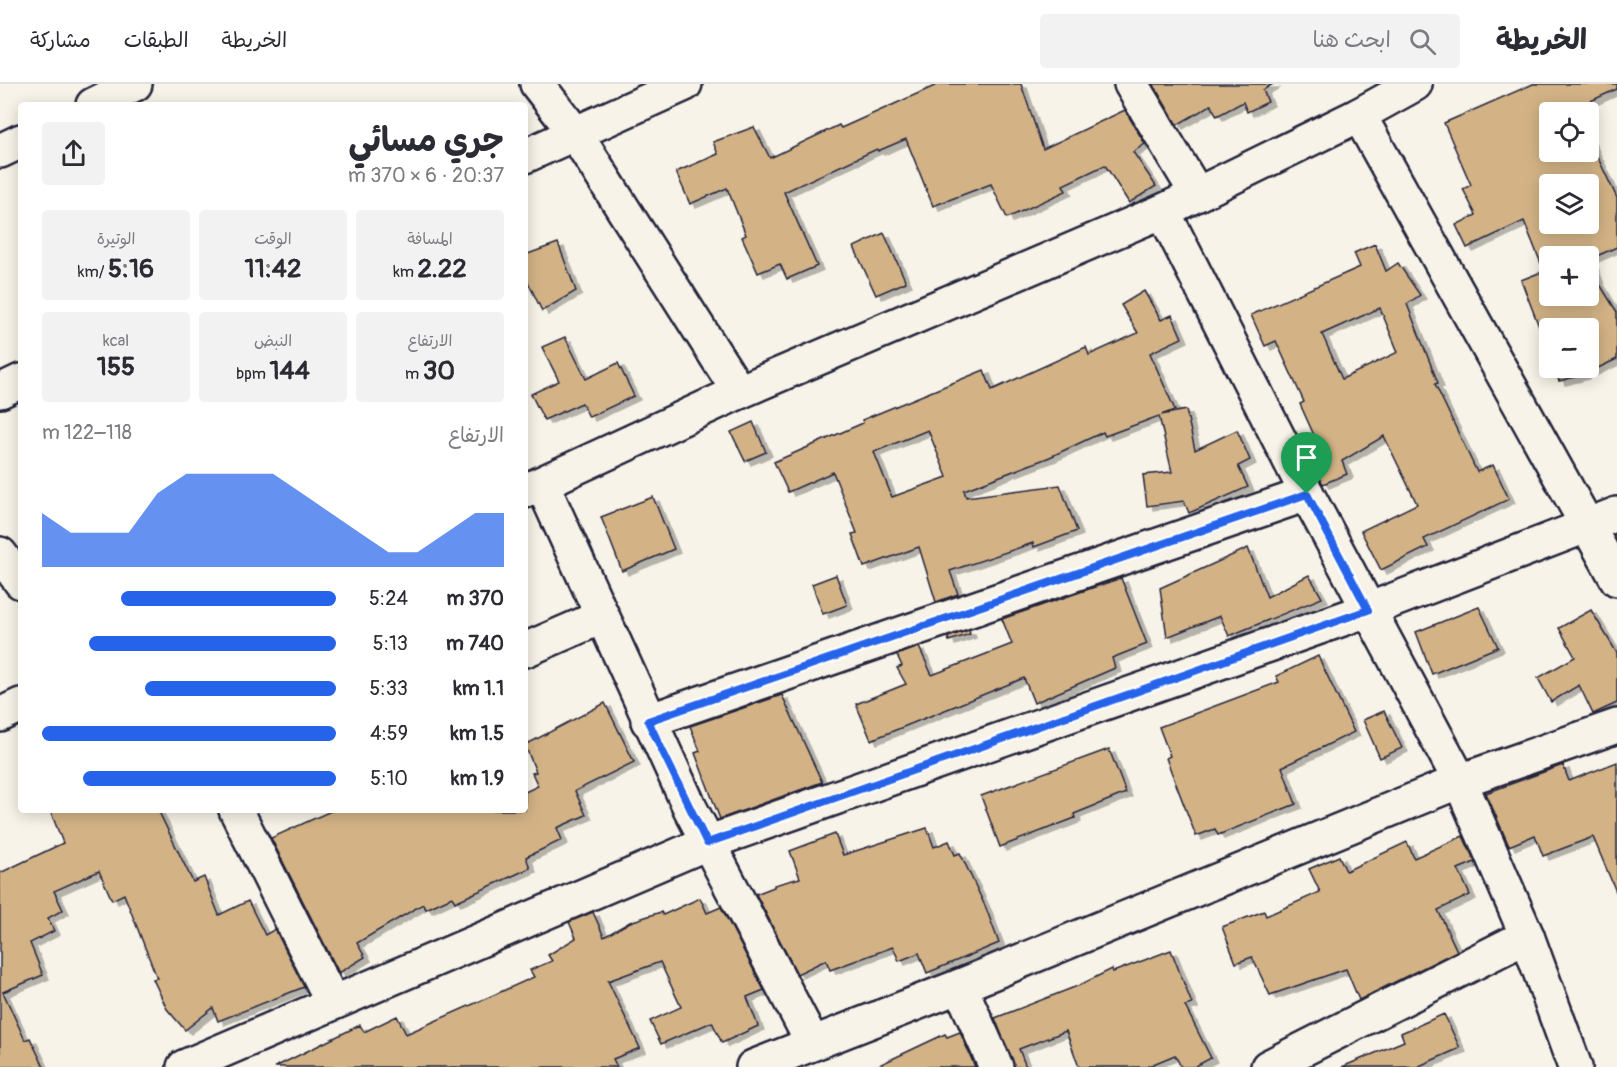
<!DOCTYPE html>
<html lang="ar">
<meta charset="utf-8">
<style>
:root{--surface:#fff;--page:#f2f2f3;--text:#2b2b33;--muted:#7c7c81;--line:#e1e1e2;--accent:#2563eb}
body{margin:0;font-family:Pangolin,"Playpen Sans Arabic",sans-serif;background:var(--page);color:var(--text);direction:rtl;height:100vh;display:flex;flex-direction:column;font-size:22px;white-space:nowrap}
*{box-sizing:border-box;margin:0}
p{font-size:20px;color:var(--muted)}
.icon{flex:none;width:33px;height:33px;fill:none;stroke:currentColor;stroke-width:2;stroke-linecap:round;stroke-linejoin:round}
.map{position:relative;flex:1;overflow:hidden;direction:ltr}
.drawer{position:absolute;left:18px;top:18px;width:510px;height:711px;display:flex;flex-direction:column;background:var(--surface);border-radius:6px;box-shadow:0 3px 15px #0003;direction:rtl}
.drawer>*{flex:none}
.buttons{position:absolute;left:1539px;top:18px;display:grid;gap:12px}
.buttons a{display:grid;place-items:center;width:60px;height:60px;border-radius:6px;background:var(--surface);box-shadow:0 3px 15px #0003;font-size:30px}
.pin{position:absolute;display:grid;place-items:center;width:51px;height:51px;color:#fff;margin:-62px -26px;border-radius:50% 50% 50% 0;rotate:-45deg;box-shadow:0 0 6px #0007}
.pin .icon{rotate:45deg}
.round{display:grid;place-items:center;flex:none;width:63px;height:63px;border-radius:6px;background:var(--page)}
.head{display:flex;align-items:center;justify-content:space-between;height:102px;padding:0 24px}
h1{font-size:33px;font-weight:700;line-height:45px}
.stats{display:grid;grid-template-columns:repeat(3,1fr);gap:9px;height:102px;padding:6px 24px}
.stats div{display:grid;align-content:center;border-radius:6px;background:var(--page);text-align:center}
.stats b{font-size:26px;font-weight:700}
.stats small{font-size:16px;font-weight:400}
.stats p{font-size:16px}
.chart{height:168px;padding:12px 24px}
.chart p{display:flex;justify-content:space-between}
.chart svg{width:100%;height:108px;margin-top:6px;fill:var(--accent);opacity:.7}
ul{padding:0 24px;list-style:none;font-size:20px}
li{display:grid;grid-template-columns:96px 72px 1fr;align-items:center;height:45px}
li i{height:15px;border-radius:8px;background:var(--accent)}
header{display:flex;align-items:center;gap:36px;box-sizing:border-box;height:84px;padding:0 30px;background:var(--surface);border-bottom:2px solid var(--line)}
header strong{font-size:28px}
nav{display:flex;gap:33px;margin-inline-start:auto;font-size:21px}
.search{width:420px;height:54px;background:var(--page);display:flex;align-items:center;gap:15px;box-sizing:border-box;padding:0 21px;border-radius:6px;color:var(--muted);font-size:22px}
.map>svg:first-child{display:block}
.building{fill:#d3b386;stroke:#22223b;stroke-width:1.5;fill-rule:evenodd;filter:url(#shadow)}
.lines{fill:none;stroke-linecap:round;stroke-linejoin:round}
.street-casing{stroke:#22223b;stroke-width:38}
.secondary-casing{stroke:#22223b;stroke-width:38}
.street{stroke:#f7f3e8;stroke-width:33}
.secondary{stroke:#f7f3e8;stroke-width:33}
.route-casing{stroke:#fff;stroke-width:12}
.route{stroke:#2563eb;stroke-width:8}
</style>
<header>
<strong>الخريطة</strong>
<div class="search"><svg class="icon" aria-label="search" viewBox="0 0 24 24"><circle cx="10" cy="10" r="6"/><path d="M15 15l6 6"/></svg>ابحث هنا</div>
<nav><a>الخريطة</a><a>الطبقات</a><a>مشاركة</a></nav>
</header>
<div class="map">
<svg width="1617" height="983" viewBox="0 0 1617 983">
<defs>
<filter id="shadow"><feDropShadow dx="6" dy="4" stdDeviation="0" flood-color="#0004"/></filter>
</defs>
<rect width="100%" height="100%" fill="#f7f3e8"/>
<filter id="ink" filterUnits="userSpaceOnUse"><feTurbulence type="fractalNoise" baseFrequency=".0167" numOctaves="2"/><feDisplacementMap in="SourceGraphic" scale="12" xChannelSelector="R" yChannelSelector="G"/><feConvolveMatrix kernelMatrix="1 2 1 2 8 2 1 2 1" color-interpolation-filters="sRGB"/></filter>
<g filter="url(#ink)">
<!-- building -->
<g class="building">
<polygon points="939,0 1021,0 1043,65 1125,26 1145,60 1133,68 1156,102 1129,119 1105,81 1063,101 1066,107 1007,134 991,100 933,122 906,55 878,67 877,65 784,108 817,182 787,195 780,180 758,189 742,153 746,151 727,104 690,120 676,88 718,70 713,58 754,43 770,74 839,41 841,44"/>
<polygon points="1153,0 1273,0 1263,6 1268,18 1247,28 1243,18 1217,32 1211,21 1177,41"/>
<path d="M 1533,0 L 1617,0 L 1617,5 L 1575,24 L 1577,28 L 1550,28 L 1550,68 L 1588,68 L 1588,53 L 1617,114 L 1617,163 L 1590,175 L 1599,199 L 1617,228 L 1617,275 L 1583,291 L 1559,297 L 1554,284 L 1588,284 L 1588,244 L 1550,244 L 1550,271 L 1521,196 L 1544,187 L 1524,137 L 1467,164 L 1456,141 L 1476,131 L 1463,105 L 1471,101 L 1444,39 ZM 1550,100 L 1588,100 L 1588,140 L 1550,140 ZM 1550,172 L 1588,172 L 1588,212 L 1550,212 Z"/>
<polygon points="884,149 906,198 876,211 854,163"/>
<polygon points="558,159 576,207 542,227 525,192 525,171"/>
<path d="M 1375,160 L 1386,187 L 1398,179 L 1420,211 L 1407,220 L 1438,299 L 1435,300 L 1477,388 L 1493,381 L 1509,415 L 1424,455 L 1428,463 L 1381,486 L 1361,447 L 1417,420 L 1384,352 L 1342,377 L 1347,390 L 1323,400 L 1305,365 L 1318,360 L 1300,320 L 1304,318 L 1276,257 L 1265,262 L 1251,231 L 1360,183 L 1354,169 ZM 1380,224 L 1398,268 L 1342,295 L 1322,250 Z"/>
<path d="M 1144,207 L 1161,236 L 1172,231 L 1182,254 L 1150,269 L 1175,326 L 1161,331 L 1186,326 L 1195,366 L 1237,346 L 1250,376 L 1238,382 L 1248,403 L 1189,429 L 1184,417 L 1147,422 L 1143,391 L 1172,388 L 1159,332 L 1105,352 L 1103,348 L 1050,373 L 964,406 L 966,413 L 1060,401 L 1077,447 L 1034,463 L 1033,459 L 950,487 L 958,510 L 936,518 L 919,463 L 864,483 L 852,450 L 857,449 L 833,388 L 788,408 L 774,378 L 863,339 L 862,336 L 984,286 L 992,306 L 1086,263 L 1089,271 L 1138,249 L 1121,221 ZM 928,346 L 947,393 L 892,413 L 874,368 Z"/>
<polygon points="565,253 586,295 618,279 634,312 589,333 582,319 544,336 531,310 559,297 542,263"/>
<polygon points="753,338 766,368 745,377 731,348"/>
<polygon points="653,413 674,465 622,487 601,433"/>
<polygon points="1248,464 1267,513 1309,491 1322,514 1229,552 1220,532 1167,553 1160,504"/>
<polygon points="836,491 847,521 823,530 812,500"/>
<polygon points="1121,494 1147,560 1112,574 1115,584 1034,619 1024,594 871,656 856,620 906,600 897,584 902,582 897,571 919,563 932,591 1012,560 1002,535"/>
<polygon points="1479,523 1498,563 1432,590 1416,548"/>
<polygon points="1591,526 1617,569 1617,619 1593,630 1579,601 1551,618 1538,594 1575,573 1559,544"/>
<polygon points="969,546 970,550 949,557 948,553"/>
<polygon points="1318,572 1354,648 1282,683 1296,720 1218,751 1215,745 1196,752 1166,674 1170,672 1159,643 1279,598 1276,592"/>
<polygon points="782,611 822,698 720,735 695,669 700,667 690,642"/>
<polygon points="605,619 634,678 575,707 586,731 557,744 562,756 526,773 530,784 455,818 452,813 426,825 423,820 357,859 365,873 339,889 271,754 333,726 525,726 525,708 538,702 532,689 536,688 525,661"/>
<polygon points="1384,627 1402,664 1380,674 1363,636"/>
<polygon points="1109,665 1126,709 1074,730 1075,734 1000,763 981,712"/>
<polygon points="1617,678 1617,810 1593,753 1543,772 1535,751 1509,762 1486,709 1563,681 1569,697"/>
<polygon points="50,726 158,726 193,798 204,793 219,831 248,817 265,851 275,845 304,903 218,937 213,924 185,946 167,925 153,895 157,894 124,810 112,816 99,787 54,807 63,826 48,834 54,847 30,859 43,891 3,908 25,956 30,954 44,983 0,983 0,789 63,759"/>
<polygon points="927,744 934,763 949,757 955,771 960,769 986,824 999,859 927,889 919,869 899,877 893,863 830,886 826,876 797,890 756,810 774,803 774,801 800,794 790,767 835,750 843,771"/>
<polygon points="1463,752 1475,778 1458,785 1470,811 1438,826 1457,867 1359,916 1346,885 1270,911 1252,873 1236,879 1222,843 1264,827 1266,832 1320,808 1309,785 1339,772 1346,787 1407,758 1414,774"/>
<polygon points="700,814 707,829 721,823 764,906 747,913 758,942 722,959 712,938 661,960 650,937 681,923 660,878 608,897 640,964 613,975 617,983 275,983 360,941 364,948 397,932 406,950 534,893 530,886 552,877 548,871 576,854 569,838 593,828 604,853 630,838 661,828 663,831"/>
<polygon points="1171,866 1192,920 1185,922 1211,974 1194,983 1181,983 1175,971 1146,983 1079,983 1066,947 1019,965 1026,983 1014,983 995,934 1080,901 1112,885 1113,888"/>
<polygon points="1444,930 1460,964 1417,983 1342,983 1404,957 1401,949"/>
<polygon points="960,948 975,983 875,983 945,950 947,953"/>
</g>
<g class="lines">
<defs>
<g id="street">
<polyline points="537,0 575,49 739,308"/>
<polyline points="1131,0 1197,110"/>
<polyline points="93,21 135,0"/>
<polyline points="1359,31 1617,495"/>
<polyline points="0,67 21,57"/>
<polyline points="525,72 685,0"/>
<polyline points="1163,127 1307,410 1460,697 1527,852 1575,983"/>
<polyline points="0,307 21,297"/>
<polyline points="542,400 690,724 812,958"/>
<polyline points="0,470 21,498"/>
<polyline points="525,566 601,533"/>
<polyline points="648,637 1307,410"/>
<polyline points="236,726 332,917"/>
<polyline points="960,902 996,983"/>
<polyline points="184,983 707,759 1368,526 1617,430"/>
<polyline points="753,983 960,902 1460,697 1617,642"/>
<polyline points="1268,983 1527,852"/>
</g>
<g id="secondary">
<polyline points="525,407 739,308 1163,127 1359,31 1415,0"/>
<polyline points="0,631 21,621"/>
</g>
</defs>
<!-- street casing -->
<use href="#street" class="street-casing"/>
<!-- secondary casing -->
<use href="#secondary" class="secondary-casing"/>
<!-- street -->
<use href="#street" class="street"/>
<!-- secondary -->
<use href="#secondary" class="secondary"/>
</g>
</g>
<g class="lines" filter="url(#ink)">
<defs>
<polygon id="route" points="1307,410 1368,526 707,759 648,637"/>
</defs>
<!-- route casing -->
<use href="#route" class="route-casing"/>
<!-- route -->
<use href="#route" class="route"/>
</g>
</svg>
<div class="buttons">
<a><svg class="icon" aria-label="locate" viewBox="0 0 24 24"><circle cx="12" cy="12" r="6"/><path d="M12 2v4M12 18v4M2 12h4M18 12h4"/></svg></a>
<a><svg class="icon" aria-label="layers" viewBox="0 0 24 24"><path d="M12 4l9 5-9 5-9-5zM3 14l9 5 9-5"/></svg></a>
<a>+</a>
<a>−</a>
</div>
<div class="pin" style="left:1307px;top:410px;background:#1e9e55"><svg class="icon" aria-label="arrive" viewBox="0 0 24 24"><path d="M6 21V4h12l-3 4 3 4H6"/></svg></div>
<section class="drawer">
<div class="head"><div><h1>جري مسائي</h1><p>20:37 · 6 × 370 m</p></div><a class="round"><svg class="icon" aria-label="share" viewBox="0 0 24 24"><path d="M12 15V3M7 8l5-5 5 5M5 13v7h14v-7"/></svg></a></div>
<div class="stats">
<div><p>المسافة</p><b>2.22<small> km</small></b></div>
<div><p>الوقت</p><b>11:42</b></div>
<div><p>الوتيرة</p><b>5:16<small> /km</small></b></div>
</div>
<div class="stats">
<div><p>الارتفاع</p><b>30<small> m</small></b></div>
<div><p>النبض</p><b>144<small> bpm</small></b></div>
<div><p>kcal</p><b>155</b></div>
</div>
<div class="chart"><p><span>الارتفاع</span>118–122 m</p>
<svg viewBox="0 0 160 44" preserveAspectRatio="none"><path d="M0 44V22L10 30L20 30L30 30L40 14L50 6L60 6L70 6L80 6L90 14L100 22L110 30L120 38L130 38L140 30L150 22L160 22V44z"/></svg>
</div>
<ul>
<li><b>370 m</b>5:24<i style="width:73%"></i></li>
<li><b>740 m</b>5:13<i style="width:84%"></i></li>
<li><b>1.1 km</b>5:33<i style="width:65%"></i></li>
<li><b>1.5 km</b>4:59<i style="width:100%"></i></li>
<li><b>1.9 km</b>5:10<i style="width:86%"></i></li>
</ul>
</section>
</div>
